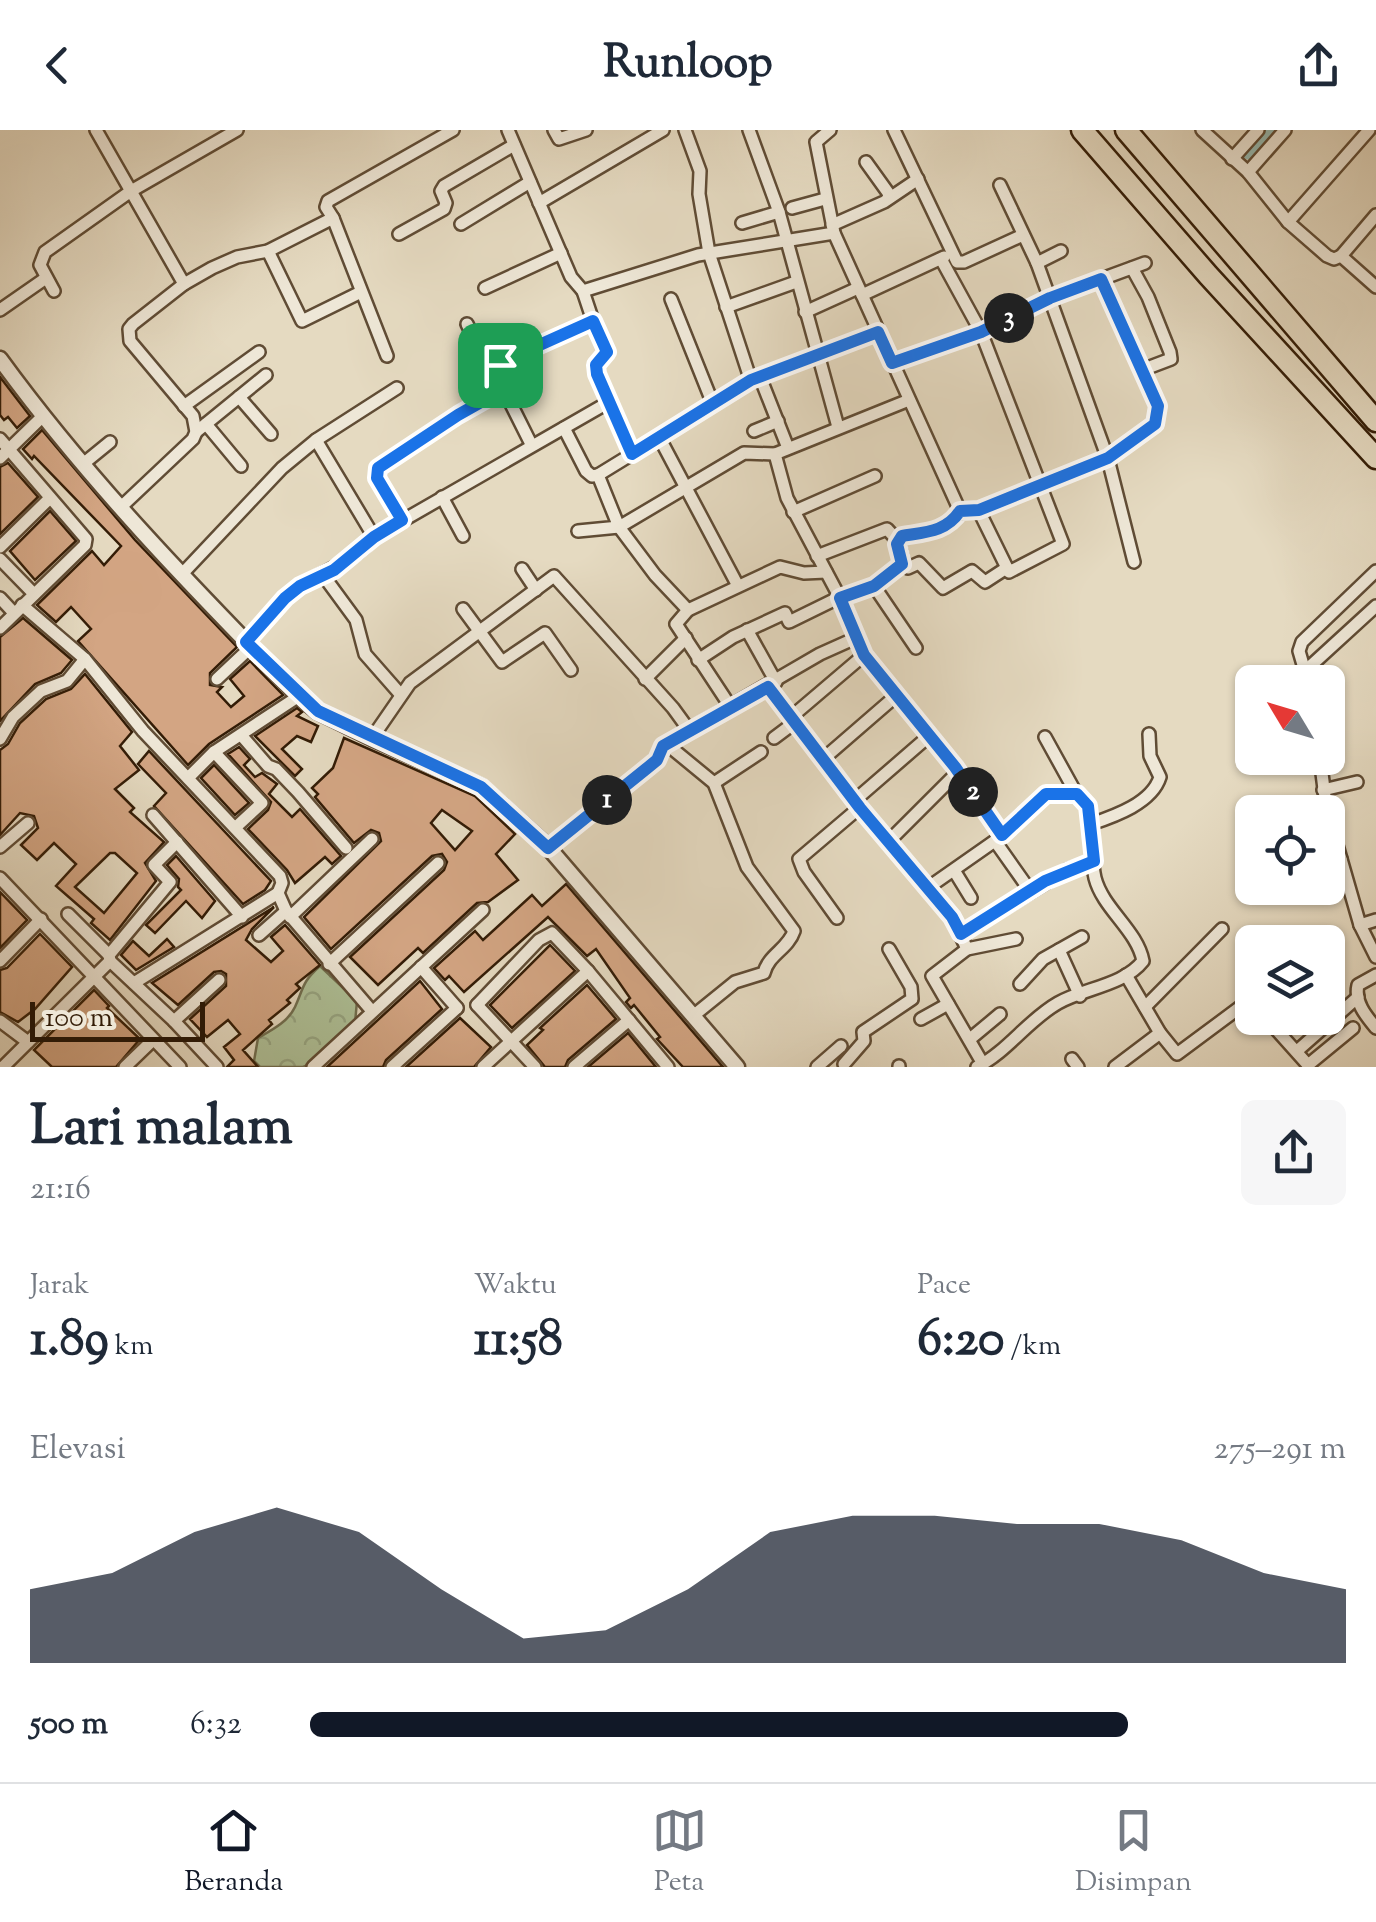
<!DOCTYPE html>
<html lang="id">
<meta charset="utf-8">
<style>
:root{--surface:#fff;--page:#f6f6f7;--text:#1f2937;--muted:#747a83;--line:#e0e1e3;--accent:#111827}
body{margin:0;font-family:"Sorts Mill Goudy",serif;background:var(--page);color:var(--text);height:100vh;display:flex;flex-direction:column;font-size:38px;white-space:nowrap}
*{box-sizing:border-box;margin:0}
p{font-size:32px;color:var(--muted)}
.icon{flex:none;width:55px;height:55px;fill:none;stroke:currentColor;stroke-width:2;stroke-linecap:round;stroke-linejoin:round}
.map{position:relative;height:937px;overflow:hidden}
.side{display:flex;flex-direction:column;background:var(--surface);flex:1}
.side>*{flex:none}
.needle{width:65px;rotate:308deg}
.fabs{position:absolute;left:1235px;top:535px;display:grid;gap:20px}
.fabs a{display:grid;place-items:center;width:110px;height:110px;border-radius:15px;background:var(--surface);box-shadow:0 2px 8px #0004;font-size:50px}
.scale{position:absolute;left:30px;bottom:25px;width:175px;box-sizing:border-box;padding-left:10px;border:5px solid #331c06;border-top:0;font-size:28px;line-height:35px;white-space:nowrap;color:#331c06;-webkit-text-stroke:8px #eee7d7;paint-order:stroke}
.pin{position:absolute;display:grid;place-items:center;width:85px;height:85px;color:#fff;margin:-42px;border-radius:20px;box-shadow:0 5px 15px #0006}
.km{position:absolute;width:50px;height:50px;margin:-25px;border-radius:50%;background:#222;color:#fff;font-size:28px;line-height:50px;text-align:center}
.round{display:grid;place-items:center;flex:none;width:105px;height:105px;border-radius:15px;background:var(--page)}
.head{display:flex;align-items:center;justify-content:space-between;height:170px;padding:0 30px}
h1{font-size:55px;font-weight:700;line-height:75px}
.figures{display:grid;grid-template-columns:repeat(3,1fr);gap:15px;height:170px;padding:10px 30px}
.figures div{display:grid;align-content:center}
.figures b{font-size:50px;font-weight:700}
.figures small{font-size:28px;font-weight:400}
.figures p{font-size:28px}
.chart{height:280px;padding:20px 30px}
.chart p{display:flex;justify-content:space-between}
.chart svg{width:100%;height:180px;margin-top:10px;fill:var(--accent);opacity:.7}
ul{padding:0 30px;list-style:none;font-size:32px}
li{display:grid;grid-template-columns:160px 120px 1fr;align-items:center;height:75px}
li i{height:25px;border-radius:12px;background:var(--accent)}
header{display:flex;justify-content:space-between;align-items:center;height:130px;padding:0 30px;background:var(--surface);font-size:45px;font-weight:700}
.tab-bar{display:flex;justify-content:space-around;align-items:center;height:140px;border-top:2px solid var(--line);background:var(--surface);font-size:28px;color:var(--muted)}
.tab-bar a{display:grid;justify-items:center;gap:5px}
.tab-bar .on{color:var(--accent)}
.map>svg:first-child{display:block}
.forest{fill:url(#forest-crowns);stroke:#706e4f;stroke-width:2.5}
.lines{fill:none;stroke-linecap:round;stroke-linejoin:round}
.river{stroke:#96bbb3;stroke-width:20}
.building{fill:#d3a583;stroke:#331c06;stroke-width:2.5;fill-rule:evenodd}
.minor-casing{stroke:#604c35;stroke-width:16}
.tertiary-casing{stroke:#604c35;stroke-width:19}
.motorway-casing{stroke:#331c06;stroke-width:25}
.minor{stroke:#eee7d7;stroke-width:11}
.tertiary{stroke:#eee7d7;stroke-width:14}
.motorway{stroke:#e5dac1;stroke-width:20}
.route-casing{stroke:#fff;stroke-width:20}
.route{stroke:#1a73e8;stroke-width:12}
</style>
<header><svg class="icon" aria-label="back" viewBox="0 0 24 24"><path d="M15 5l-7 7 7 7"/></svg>Runloop<svg class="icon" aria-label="share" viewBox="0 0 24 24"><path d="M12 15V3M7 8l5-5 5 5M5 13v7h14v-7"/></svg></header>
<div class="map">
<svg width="1376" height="937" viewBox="0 0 1376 937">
<defs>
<pattern id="forest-crowns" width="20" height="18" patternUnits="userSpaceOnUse" patternTransform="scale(2.5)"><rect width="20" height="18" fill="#aec198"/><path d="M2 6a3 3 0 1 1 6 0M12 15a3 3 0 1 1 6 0" fill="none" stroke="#96a582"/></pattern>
</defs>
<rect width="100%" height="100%" fill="#e5dac1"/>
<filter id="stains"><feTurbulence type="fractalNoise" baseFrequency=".002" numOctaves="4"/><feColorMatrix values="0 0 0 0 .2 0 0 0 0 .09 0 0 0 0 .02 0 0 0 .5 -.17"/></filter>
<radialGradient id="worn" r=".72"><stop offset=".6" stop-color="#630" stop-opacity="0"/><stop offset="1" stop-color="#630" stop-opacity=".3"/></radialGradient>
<!-- forest -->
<path class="forest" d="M 320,836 L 357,871 L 355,893 L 318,931 L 303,937 L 260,937 L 254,931 L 258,908 C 272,900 288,892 295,877 C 304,857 302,852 320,836 Z"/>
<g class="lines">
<!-- river -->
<polyline class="river" points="1250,20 1267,0"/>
</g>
<!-- building -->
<g class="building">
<polygon points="0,247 30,286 17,298 8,287 4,290 0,285"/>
<polygon points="42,300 135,410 237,517 210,543 210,555 222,557 217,562 231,577 244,566 230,549 250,531 283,565 209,614 188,635 78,511 91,499 71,477 56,492 37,475 92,421 104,435 121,416 34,326 32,329 23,319"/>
<polygon points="8,333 38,367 0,404 0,337"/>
<polygon points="50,381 76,411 35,450 10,421"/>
<polygon points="23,488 72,530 61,543 35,554 0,591 0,507"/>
<path d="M 85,544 L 132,602 L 120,616 L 139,640 L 115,659 L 134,678 L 130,682 L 164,712 L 145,733 L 156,751 L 110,810 L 91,793 L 94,789 L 56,756 L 76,734 L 54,713 L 37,730 L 21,715 L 38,698 L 34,686 L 20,683 L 0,705 L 0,620 L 8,614 L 20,593 L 46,569 L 71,559 ZM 110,723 L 115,723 L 137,743 L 104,783 L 75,757 Z"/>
<polygon points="297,578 302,582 297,586 318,596 311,612 297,606 282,619 302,639 295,646 255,606"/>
<path d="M 344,608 L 475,666 L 515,704 L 496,724 L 518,750 L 488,772 L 477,773 L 423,823 L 418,818 L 378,855 L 350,827 L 444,740 L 447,732 L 442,724 L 432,726 L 331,819 L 304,787 L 381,711 L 379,703 L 371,700 L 354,713 L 315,667 L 318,664 L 312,658 L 333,638 ZM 442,680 L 472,701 L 455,720 L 431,693 Z"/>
<polygon points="239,617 250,629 244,635 255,647 262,643 277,654 269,664 292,687 300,679 341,726 332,734 325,727 295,753 287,740 248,699 268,680 271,672 228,624"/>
<polygon points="149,621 271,751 265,760 243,774 154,676 166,663 138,634"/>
<polygon points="214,635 249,673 235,685 201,648"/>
<polygon points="176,726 215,771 202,788 186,771 155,803 146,795 181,760 178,757 179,749 167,735"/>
<polygon points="566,754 723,937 683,937 657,909 660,907 634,875 631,878 626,872 630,868 596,819 587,826 548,787 464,862 449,846 445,850 434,838 475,801 483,810 532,765 542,776"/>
<polygon points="0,762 27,790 0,818"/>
<polygon points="274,777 252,799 246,810 271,832 283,821 271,807 285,795 320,835 296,854 300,858 287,870 290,873 269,890 272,894 243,920 258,937 227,937 234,930 224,917 240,904 228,890 207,907 190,889 226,856 226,844 221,841 214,842 178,875 152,853"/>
<polygon points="40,804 72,837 35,879 18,892 0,882 0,840 7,838"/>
<polygon points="167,809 174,817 136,840 121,825 133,811 149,826"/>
<polygon points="550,815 575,841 512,898 490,875"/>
<polygon points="420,851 442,879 386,930 383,937 327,937"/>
<polygon points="587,855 616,889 568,930 565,937 545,937 527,915 543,900 540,898"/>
<polygon points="94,860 109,876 107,878 140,909 116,937 52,937 34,920"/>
<polygon points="460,888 491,917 474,937 406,937"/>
<polygon points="628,903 656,937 588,937"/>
</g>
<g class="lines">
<defs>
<g id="minor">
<polyline points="96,0 184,154"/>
<polyline points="508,0 571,147 583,161 698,125 834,103"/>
<polyline points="554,0 559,9 586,0"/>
<polyline points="685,0 700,41 699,64 709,123 751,251 878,202"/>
<polyline points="749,0 779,82 838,297"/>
<polyline points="830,0 816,12 834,103 960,381"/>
<polyline points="894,0 957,132 964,132 1023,105"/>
<polyline points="1202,0 1248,42 1288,92 1327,126 1334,129 1341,126"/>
<polyline points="1232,29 1258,0"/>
<polyline points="866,32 889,64 888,68"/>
<polyline points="1248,42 1285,0"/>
<polyline points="1000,55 1037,133 1108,329 1134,432"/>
<polyline points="539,73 663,0"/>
<polyline points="792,78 825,69"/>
<polyline points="1376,85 1341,126 1376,157"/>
<polyline points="333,88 387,226"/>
<polyline points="1288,92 1369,0"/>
<polyline points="742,93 779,82"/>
<polyline points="461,94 530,52"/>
<polyline points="832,95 884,72 918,49"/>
<polyline points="399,104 444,79 446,73 441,61 444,56 514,15"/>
<polyline points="268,121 302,191 361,162"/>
<polyline points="941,129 981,202 1063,414 1009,442 979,381"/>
<polyline points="1037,133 1061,121"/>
<polyline points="1132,138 1148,167 1170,222 1171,229 1142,240"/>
<polyline points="485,158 561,123"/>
<polyline points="54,161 40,135 45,122 131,61 237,0"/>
<polyline points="862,165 944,127"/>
<polyline points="671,169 713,274"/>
<polyline points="726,177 796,152"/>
<polyline points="0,180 46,148"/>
<polyline points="805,182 858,158"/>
<polyline points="593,191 607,222 596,235 597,244 632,324"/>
<polyline points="467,194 484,229 497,243"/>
<polyline points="892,233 981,202 1050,168 1145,133"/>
<polyline points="760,247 788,318"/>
<polyline points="239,267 271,304"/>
<path d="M 909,270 L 775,324 L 787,368 L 848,483 L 864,525 L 955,637 L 1002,705 L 1046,664 L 1077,665 C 1101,685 1088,721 1095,748 C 1103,779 1137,800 1143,831 C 1123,856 1084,858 1058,873 C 1028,890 1008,921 977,937"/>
<polyline points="184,276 259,222"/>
<polyline points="206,294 241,336"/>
<polyline points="564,298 586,341 592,346 598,345 619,397 578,401"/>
<polyline points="754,301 778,291"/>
<polyline points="196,302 266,245"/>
<polyline points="659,307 737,454"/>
<polyline points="0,309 86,409 85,415 0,498"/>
<polyline points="531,314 498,248 498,239 508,228 593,191 583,161"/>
<polyline points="775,324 744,323 619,397 655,445 688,480 780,437 804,443 826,442"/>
<polyline points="0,328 42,287"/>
<polyline points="83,334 110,312"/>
<polyline points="598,345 751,251"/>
<polyline points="442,367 463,406"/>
<polyline points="121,377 193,309 196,302 193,286 130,211 129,199 133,194 184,154 212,138 237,127 268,121 333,88 326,77 328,71 453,0"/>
<polyline points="960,381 979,381 1108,329 1155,294 1158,276 1101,149"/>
<polyline points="793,382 875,346"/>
<polyline points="402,390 377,347 378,338 458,285 504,259"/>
<polyline points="374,407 609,272"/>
<path d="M 898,411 C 919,394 941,410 960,381"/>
<polyline points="0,417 50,368"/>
<polyline points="817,426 887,399 898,411 903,431 874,456"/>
<polyline points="0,429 34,464"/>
<polyline points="902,434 908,438 919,433 943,458 972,441 985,452 1005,439"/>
<polyline points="522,439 536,460"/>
<polyline points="183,443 282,338 316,310 397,258"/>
<polyline points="323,445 356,490 365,524 401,565"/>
<polyline points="0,468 14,483"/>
<polyline points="22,475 85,529 143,601 280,746 282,753 278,763 286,781 371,880"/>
<polyline points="463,479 502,532 545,503 571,540"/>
<polyline points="688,480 676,494 730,576"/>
<polyline points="747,500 776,552"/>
<path d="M 246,512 C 263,493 279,469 302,455 C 326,440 356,430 374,407 L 316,310"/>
<polyline points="698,530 733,507 785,483 789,492 840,467 874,456 916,518"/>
<polyline points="1305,541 1376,476"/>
<polyline points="217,549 251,517"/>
<polyline points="645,549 686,508"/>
<polyline points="1308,552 1299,521 1302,512 1376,441"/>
<polyline points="768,557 859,678 952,787 967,819"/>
<polyline points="790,588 864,525"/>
<path d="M 689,600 L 669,616 L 714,653 L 747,737 L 794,801 C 788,819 768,825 764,843 L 735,852 L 693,886"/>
<polyline points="241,605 268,636 276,639 298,662 346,718"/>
<polyline points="1045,607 1077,665"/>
<polyline points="372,608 410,553 554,446 673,578 689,600 820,524 858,507"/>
<polyline points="774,608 794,593"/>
<polyline points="0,609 13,587 41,561 67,551 85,529"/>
<polyline points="214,622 262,673 236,697"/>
<polyline points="1320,628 1327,682"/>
<polyline points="822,630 897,565"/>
<polyline points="188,648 214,622 299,566"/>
<polyline points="714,653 761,622"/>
<polyline points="1323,660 1357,652"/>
<polyline points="854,671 929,606"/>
<polyline points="1328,684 1360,795 1376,827"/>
<polyline points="153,685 242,787"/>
<path d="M 1091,694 C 1115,686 1152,673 1160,647 L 1150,626 L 1149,604"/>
<polyline points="889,711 958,642"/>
<polyline points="995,711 1031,762 1067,740 1094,731"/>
<polyline points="0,717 28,693"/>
<polyline points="548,717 647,639 670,612"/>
<polyline points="1328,736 1341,729"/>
<polyline points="1250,741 1252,745"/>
<polyline points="955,742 971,768"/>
<polyline points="0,748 180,937"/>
<polyline points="929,757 999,708"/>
<polyline points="1260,758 1270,765 1285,758"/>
<polyline points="68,784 109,825"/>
<polyline points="290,787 372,709"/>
<polyline points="837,788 804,742 799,729 859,678"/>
<polyline points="1360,795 1376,790"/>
<polyline points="961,804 1031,762"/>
<polyline points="259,805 286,781"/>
<polyline points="1059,820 1080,866"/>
<polyline points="0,831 41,789"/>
<polyline points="110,831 109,825 170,752 154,735 177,712"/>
<polyline points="110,831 174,891 217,937"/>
<polyline points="329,834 438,733"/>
<polyline points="421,837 457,878"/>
<polyline points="1126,845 1160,903 1177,924 1243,875 1252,875"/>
<path d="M 1376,845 L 1358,855 C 1354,872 1366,886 1376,898"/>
<polyline points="134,853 278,763"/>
<polyline points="1020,854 1043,829 1082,807"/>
<polyline points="477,875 539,810 552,803 588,841 668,937"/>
<polyline points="477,875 535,937"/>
<polyline points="1145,877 1222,799"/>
<polyline points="1266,888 1308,935"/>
<polyline points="921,889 948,874"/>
<polyline points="0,891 28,912"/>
<polyline points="174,891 219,850"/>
<polyline points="970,909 1000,884"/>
<polyline points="1297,921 1358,867"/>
<polyline points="1072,929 1078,937"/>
<polyline points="844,934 864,911 863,902 912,869 911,857 889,819"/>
<polyline points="983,934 932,846 967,819 1016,809"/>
<polyline points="1308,935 1353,898"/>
<polyline points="3,937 110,831"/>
<polyline points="125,937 153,910"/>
<polyline points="313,937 483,780"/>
<polyline points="392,937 457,878"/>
<polyline points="483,937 588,841"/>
<polyline points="574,937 629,890"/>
<polyline points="817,937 841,916"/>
<polyline points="899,937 899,936"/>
<polyline points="1115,937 1160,903"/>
</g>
<path id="tertiary" d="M 0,229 C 88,350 194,459 299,566 L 317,581 L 372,608 L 481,657 L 548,717 L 737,937"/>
<g id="motorway">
<polyline points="1082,0 1208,145 1376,328"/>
<polyline points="1126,0 1376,291"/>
</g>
</defs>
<!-- minor casing -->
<use href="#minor" class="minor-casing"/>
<!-- tertiary casing -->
<use href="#tertiary" class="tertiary-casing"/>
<!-- motorway casing -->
<use href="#motorway" class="motorway-casing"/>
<!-- minor -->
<use href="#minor" class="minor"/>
<!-- tertiary -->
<use href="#tertiary" class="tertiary"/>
<!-- motorway -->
<use href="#motorway" class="motorway"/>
</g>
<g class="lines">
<defs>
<path id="route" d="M 1101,149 L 1158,276 L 1155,294 L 1108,328 L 979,380 L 960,381 C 946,402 926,402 902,406 L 897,414 L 902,434 L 874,456 L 840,468 L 864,525 L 955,637 L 1002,705 L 1046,664 L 1077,664 L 1088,676 L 1094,731 L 1045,751 L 961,804 L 952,787 L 860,678 L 768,557 L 663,616 L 657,630 L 646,639 L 548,718 L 481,657 L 318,581 L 246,512 L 285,468 L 300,456 L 334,440 L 374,407 L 402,390 L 377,348 L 378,338 L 458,285 L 504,259 L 497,243 L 504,231 L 593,191 L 607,222 L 596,235 L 597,244 L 632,324 L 751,250 L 878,202 L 892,233 L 981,202 L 1050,168 Z"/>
</defs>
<!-- route casing -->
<use href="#route" class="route-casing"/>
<!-- route -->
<use href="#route" class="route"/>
</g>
<rect width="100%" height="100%" filter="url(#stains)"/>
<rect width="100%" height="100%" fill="url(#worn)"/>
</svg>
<div class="fabs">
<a><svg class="needle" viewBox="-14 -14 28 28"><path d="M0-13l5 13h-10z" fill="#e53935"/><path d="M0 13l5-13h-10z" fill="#747a83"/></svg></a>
<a><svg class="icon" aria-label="locate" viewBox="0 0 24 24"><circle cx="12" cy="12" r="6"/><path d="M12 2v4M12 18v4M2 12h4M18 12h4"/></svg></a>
<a><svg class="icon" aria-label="layers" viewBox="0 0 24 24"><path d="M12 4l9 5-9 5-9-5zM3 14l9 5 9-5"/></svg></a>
</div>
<div class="scale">100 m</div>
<div class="pin" style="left:500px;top:235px;background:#1e9e55"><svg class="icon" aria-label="arrive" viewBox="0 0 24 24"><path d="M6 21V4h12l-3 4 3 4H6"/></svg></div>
<b class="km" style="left:607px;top:670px">1</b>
<b class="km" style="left:973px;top:662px">2</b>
<b class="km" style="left:1009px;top:188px">3</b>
</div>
<section class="side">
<div class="head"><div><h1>Lari malam</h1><p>21:16</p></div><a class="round"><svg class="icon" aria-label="share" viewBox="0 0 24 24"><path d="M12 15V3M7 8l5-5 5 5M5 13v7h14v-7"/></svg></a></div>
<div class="figures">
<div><p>Jarak</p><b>1.89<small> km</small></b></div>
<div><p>Waktu</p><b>11:58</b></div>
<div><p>Pace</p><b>6:20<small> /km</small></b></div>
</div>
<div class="chart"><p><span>Elevasi</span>275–291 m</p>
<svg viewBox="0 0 160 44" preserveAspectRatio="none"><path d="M0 44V26L10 22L20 12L30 6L40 12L50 26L60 38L70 36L80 26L90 12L100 8L110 8L120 10L130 10L140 14L150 22L160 26V44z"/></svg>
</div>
<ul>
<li><b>500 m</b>6:32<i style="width:79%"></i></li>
</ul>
</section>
<nav class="tab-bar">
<a class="on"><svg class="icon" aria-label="home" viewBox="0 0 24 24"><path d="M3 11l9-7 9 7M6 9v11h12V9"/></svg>Beranda</a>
<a><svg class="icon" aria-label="map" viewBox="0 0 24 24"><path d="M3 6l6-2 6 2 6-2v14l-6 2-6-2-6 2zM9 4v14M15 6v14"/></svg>Peta</a>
<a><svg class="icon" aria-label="saved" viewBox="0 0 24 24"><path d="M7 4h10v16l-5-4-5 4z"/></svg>Disimpan</a>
</nav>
